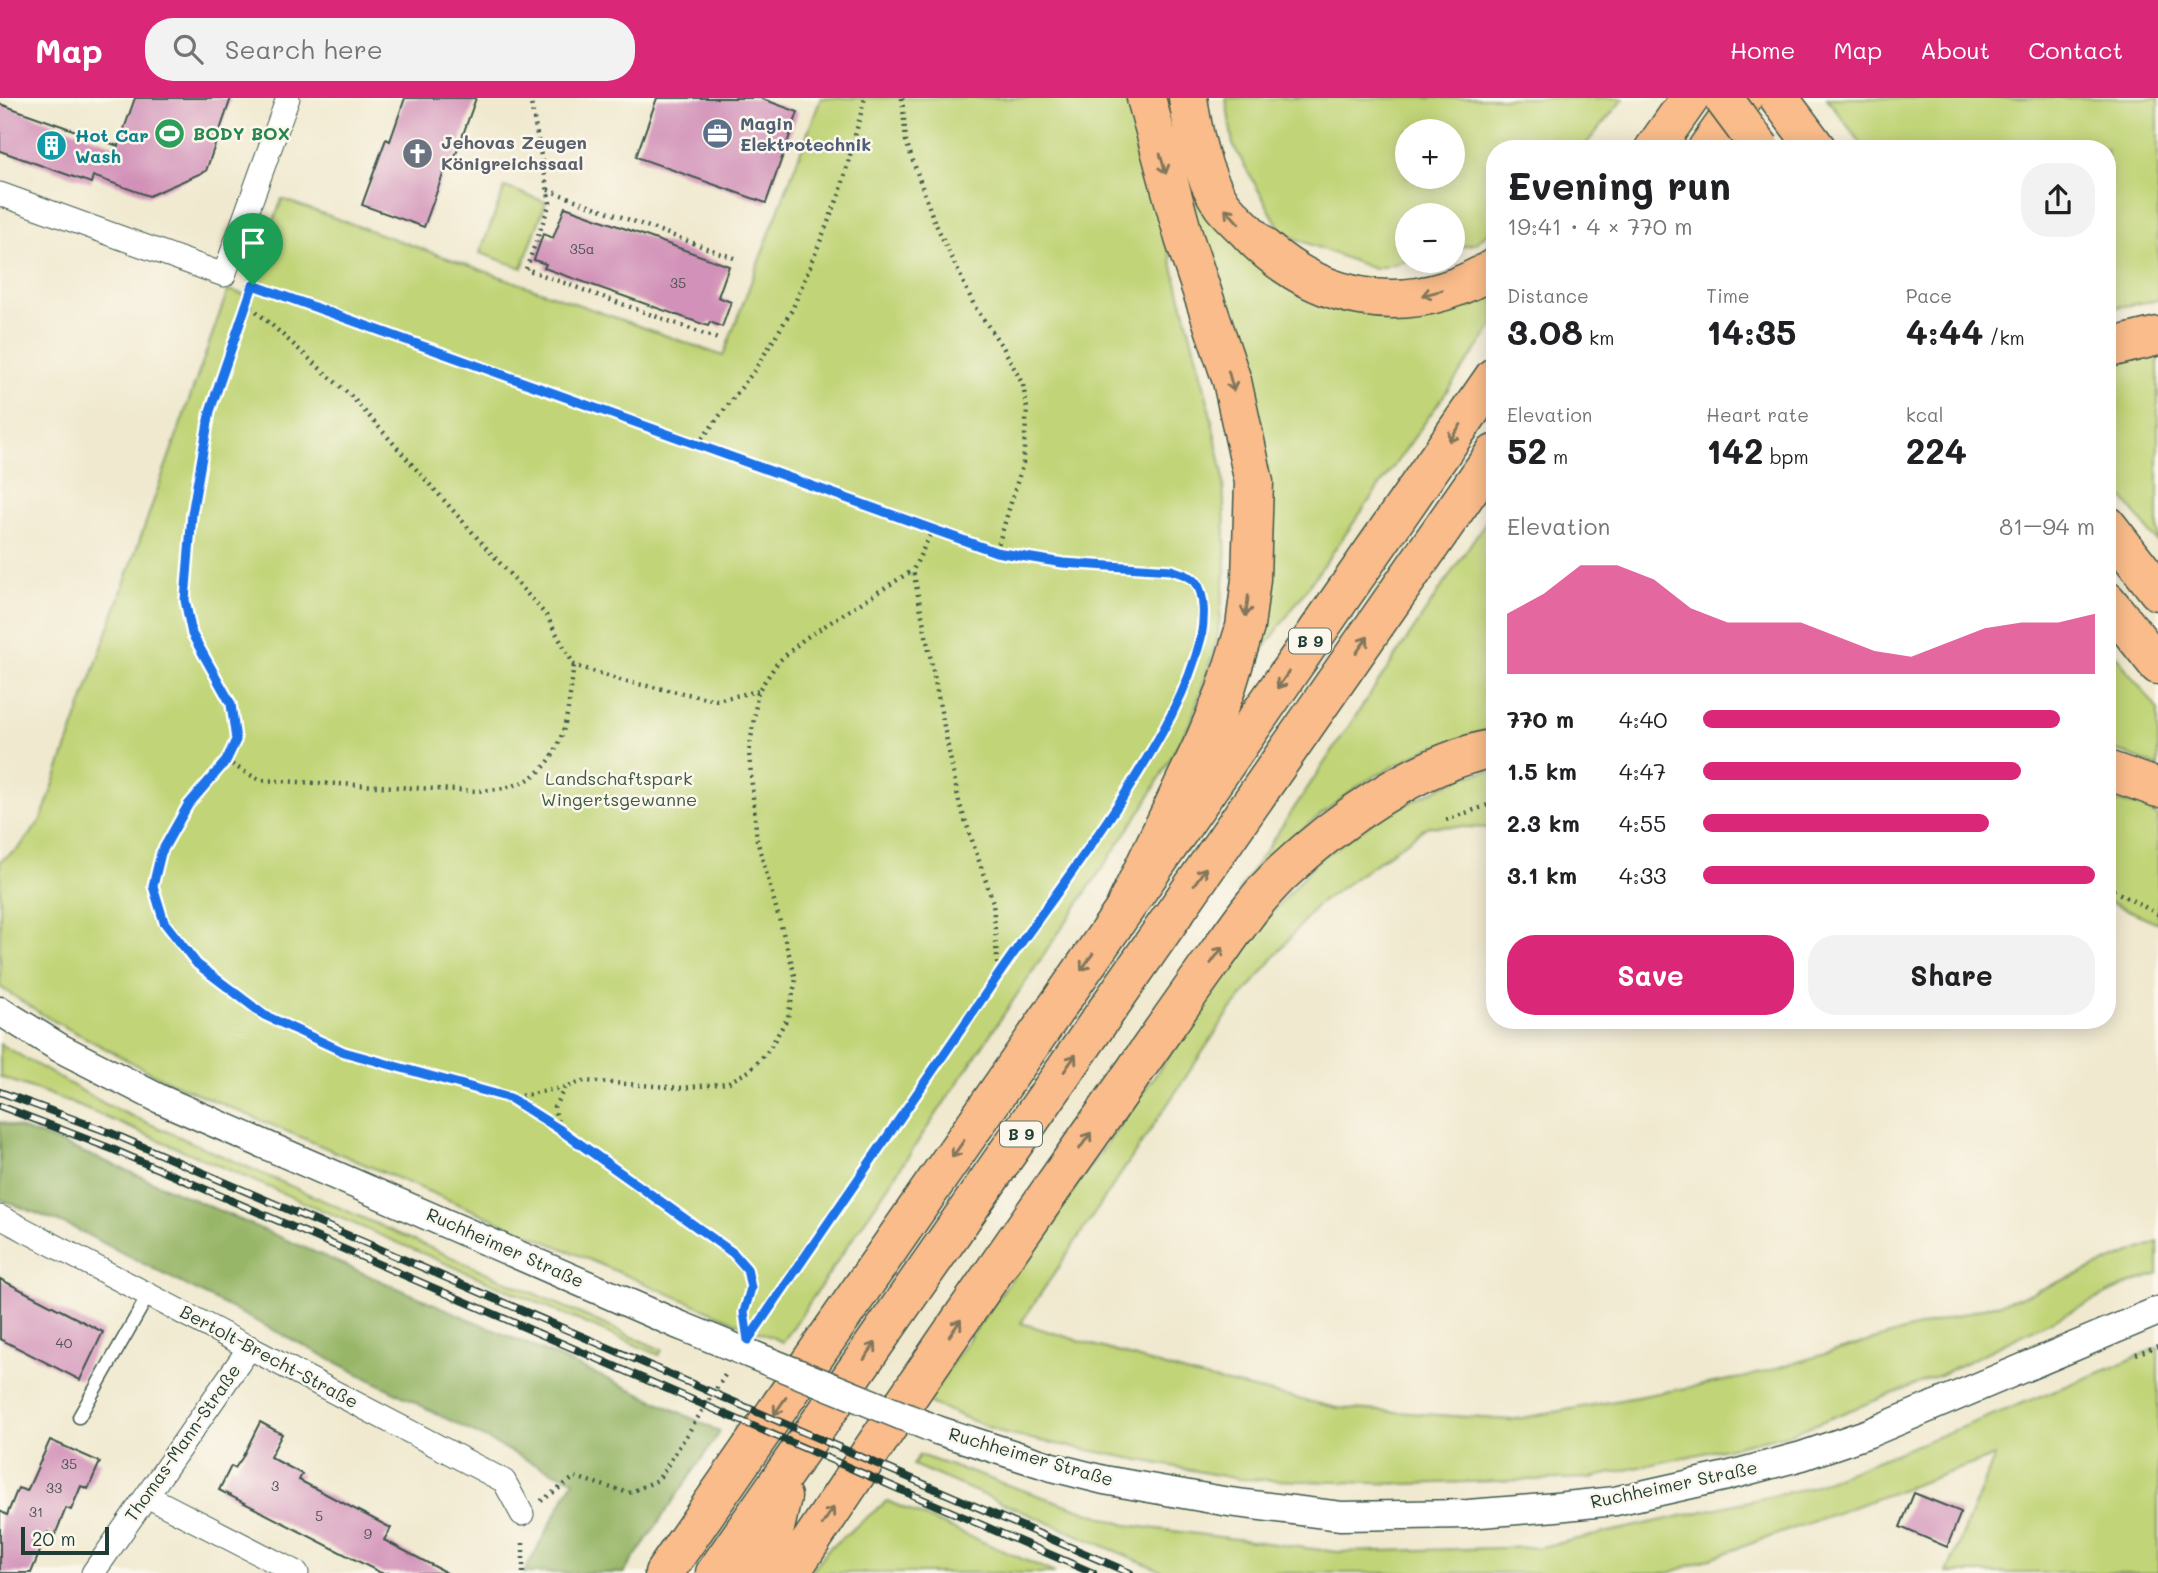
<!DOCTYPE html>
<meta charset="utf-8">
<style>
:root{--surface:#fff;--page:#f2f2f2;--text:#202124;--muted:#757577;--accent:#db2777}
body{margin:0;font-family:Mali,sans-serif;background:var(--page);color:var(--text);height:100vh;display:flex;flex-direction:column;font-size:26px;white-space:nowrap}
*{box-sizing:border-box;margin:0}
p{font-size:23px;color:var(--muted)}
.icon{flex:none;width:38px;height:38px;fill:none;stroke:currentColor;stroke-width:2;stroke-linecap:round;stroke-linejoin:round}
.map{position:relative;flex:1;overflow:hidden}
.drawer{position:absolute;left:1486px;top:42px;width:630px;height:889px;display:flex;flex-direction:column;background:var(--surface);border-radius:28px;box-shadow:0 4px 18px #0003}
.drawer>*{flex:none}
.fabs{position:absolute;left:1395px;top:21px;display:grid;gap:14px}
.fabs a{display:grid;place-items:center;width:70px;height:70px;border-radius:50%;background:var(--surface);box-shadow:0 4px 18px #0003;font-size:35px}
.scale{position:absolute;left:21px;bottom:18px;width:88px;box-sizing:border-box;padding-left:7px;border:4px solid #1f3d34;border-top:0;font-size:19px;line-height:24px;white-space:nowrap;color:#1f3d34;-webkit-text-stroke:5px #fbf7ec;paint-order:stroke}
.pin{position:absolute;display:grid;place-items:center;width:60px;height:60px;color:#fff;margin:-72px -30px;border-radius:50% 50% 50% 0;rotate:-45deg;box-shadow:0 0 7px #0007}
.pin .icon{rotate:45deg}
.round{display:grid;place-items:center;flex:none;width:74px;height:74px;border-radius:28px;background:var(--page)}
.summary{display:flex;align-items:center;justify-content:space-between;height:119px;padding:0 21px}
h1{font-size:38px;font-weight:800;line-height:52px}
.stats{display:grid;grid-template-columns:repeat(3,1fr);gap:10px;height:119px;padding:7px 21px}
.stats div{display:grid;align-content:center}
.stats b{font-size:35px;font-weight:800}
.stats small{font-size:19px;font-weight:400}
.stats p{font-size:19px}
.chart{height:196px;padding:14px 21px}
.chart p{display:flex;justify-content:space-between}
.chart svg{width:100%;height:126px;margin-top:7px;fill:var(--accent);opacity:.7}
.cta{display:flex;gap:14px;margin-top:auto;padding:14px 21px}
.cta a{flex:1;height:80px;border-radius:28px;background:var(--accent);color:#fff;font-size:28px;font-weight:800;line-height:80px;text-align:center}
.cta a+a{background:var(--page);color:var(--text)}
ul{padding:0 21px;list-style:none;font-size:23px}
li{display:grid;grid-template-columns:112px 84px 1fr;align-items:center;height:52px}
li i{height:18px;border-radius:9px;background:var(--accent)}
header{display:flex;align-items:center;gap:42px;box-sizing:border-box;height:98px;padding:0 35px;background:var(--accent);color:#fff}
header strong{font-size:33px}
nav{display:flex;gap:38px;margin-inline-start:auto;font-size:24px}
.search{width:490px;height:63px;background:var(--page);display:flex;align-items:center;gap:18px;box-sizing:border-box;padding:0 24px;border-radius:28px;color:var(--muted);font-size:26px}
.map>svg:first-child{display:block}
.green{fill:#c1d477;stroke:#708856;stroke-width:2;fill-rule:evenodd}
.forest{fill:#98b668;stroke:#5c7a4e;stroke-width:2}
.building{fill:#d291b8}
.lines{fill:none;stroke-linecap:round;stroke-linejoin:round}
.service-casing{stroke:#3e574b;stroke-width:15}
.minor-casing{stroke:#3e574b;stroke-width:25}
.tertiary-casing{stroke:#3e574b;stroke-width:31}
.trunk-casing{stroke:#3e574b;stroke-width:41}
.motorway-casing{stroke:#3e574b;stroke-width:41}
.path{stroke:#3e574b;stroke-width:4.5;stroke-dasharray:2 5;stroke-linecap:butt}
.service{stroke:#fff;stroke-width:12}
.minor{stroke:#fff;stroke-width:23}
.tertiary{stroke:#fff;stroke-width:28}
.trunk{stroke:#f9bc8a;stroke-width:38}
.motorway{stroke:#f9bc8a;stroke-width:38}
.rail-casing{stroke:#1f3d34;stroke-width:8}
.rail{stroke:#fbf7ec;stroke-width:5;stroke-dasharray:16;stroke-linecap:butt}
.tertiary-bridge-casing{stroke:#3e574b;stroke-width:31;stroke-linecap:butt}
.motorway-bridge-casing{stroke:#3e574b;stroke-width:41;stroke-linecap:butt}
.tertiary-bridge{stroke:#fff;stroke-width:28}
.motorway-bridge{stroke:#f9bc8a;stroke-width:38}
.oneway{stroke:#81765b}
.route-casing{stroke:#fff;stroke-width:14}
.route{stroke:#1a73e8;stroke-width:9}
.labels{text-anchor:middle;stroke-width:5;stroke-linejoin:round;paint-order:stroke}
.number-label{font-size:14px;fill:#4c5255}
.shield{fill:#fbf7ec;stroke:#61756b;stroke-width:2}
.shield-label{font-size:16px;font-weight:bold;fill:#1f3d34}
.service-label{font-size:18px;font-weight:bold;fill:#4e5e75;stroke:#fbf7ec;text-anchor:start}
.leisure-label{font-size:18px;font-weight:bold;fill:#27864d;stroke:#fbf7ec;text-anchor:start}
.culture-label{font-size:18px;font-weight:bold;fill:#0d838f;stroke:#fbf7ec;text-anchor:start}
.worship-label{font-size:18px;font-weight:bold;fill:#5b616d;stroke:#fbf7ec;text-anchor:start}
.park-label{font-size:18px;fill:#3f5b41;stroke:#fbf7ec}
.street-label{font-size:18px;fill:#1f3d34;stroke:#fbf7ec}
</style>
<header>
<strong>Map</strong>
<div class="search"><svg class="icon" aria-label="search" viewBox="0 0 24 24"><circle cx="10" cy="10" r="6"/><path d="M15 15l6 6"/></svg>Search here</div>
<nav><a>Home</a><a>Map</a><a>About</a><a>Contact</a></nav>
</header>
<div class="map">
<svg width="2158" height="1475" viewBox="0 0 2158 1475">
<rect width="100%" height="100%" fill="#fbf7ec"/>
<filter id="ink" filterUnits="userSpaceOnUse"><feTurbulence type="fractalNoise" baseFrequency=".0143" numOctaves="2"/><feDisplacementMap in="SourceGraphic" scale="14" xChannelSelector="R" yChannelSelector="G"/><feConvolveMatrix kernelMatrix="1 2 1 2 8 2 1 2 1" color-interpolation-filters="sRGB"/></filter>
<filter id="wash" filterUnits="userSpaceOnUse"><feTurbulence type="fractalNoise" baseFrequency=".00686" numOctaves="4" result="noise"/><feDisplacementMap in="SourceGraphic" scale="28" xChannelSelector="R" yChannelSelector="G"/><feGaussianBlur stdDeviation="1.57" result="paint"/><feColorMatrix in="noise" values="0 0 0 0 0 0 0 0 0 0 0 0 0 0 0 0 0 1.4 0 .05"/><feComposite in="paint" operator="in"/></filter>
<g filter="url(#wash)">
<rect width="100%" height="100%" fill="#f0e9cf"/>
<!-- green -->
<g class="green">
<polygon points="821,0 1131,0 1133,16 1206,295 1223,376 1226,468 1217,542 1192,621 1144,708 783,1244 161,980 48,920 0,889 0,763 18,751 41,722 228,192 246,197 282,101 723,258"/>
<path d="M 1226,0 L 1624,0 L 1582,51 L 1494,51 L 1494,129 L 1476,145 L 1453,151 L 1452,117 L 1407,117 L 1407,163 L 1374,171 L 1283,136 L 1233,47 ZM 1407,33 L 1452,33 L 1452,79 L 1407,79 Z"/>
<polygon points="1827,0 2158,0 2158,202 2107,211 2107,51 1865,51"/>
<polygon points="1184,39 1299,191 1494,185 1494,227 1254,565 1263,491 1180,54"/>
<polygon points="505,89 546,104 522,170 480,155"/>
<polygon points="2158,248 2158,445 2107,379 2107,258"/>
<polygon points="1494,411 1494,630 1426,651 1359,687 1278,750 1238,794"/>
<polygon points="2107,546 2158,612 2158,669 2107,648"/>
<polygon points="1494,672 1494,730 1428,728 1316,808 1228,916 1021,1225 1192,1277 1338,1310 1511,1322 1746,1279 2021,1199 2158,1144 2158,1176 2121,1189 1942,1276 1790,1336 1590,1380 1407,1386 1238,1381 1005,1336 925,1303 1261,827 1316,764 1376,721 1461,679"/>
<polygon points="2107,702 2141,708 2158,719 2158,825 2107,803"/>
<polygon points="0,946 107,1007 662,1252 659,1257 117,1024 49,996 0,979"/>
<polygon points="2158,1249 2158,1475 1947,1475 1995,1358 1669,1475 1167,1475 913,1367 919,1357 1126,1427 1337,1454 1541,1449 1808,1390 2111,1270"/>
<polygon points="887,1403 1055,1475 811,1475 827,1452"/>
</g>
<!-- forest -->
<polygon class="forest" points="0,1024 40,1037 107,1064 635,1293 720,1334 624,1475 524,1475 574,1382 533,1365 74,1130 0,1101"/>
<g id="blocks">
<!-- building -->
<g class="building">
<polygon points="135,0 231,0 206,73 149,98 93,78 91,85 0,53 0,6 118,48"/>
<polygon points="405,0 476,0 451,70 446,68 424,129 362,107 386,41 390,43"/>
<polygon points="657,0 760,0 798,14 766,105 636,59"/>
<polygon points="565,109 729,168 718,199 731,204 722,229 710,224 708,228 544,170 546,166 534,162 543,136 553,140"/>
<polygon points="0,1181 103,1234 80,1282 0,1241"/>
<polygon points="260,1324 282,1336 270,1359 302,1376 299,1382 391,1430 384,1442 447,1475 381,1475 219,1392 231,1368 235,1370 242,1360"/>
<polygon points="50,1342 100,1364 88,1391 81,1388 71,1412 66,1410 55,1437 48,1434 31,1475 0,1475 0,1413 7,1417 18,1390 27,1393"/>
<polygon points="1914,1395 1961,1414 1947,1449 1900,1429"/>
</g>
</g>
</g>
<g filter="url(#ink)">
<use href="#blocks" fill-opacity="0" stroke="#3e574b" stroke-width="2"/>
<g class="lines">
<defs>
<polyline id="service" points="79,1319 149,1196"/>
<g id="minor">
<polyline points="0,96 224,177 288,0"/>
<polyline points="0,1119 504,1383 522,1416"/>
<polyline points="147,1398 297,1475"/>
<polyline points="93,1475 250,1249"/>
</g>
<g id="tertiary">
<polyline points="0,913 60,950 160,1001 679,1227"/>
<polyline points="937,1332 1052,1369 1104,1382 1229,1404 1341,1418 1468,1416 1556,1409 1615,1403 1727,1378 1802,1358 1869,1335 2158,1213"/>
</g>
<g id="trunk">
<polyline points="1654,51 1690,0"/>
<polyline points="1707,51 1743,0"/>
<polyline points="664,1475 1494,279"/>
<polyline points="715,1475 1494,356"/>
<polyline points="753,1475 774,1435 782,1399"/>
</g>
<g id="motorway">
<path d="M 1188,0 C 1193,35 1201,76 1222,107 C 1228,115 1237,123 1244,130 C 1312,205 1407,224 1494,170"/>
<polyline points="1779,0 1817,51"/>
<polyline points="2107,249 2113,249 2158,238"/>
<polyline points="2107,427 2158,493"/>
<polyline points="2107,503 2158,567"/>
<polyline points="2107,672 2158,690"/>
<polyline points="1126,807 1204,644 1225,594 1245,529 1251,481 1254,384 1232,283 1184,140 1146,0"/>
<path d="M 790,1475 C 897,1313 1007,1153 1120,994 C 1152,948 1183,903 1216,858 C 1236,830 1256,800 1282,775 C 1338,722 1417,666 1494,650"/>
</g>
</defs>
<!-- service casing -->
<use href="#service" class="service-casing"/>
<!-- minor casing -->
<use href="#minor" class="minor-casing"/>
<!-- tertiary casing -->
<use href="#tertiary" class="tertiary-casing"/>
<!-- trunk casing -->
<use href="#trunk" class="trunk-casing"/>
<!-- motorway casing -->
<use href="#motorway" class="motorway-casing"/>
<!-- path -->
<g class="path">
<polyline points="530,0 550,105 526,171 718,241"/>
<polyline points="902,0 906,43 933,120 975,209 1004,251 1023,287 1027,310 1023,365 996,454"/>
<polyline points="548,92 734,160"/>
<path d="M 248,186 L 996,454 L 1063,465 L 1171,472 C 1180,475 1189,477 1195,483 C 1206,496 1204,524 1201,540 C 1188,593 1159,642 1130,688 C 1089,753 1042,815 997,879 C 916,995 837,1112 757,1229"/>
<polyline points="253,187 210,313 192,416 185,502 192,536 231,606 235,642 226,663 188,707 161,755 153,788 164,824 197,866 264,917 344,954 510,1000 566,989 584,983 682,990 727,985 749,973 768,953 788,919 796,881 757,742 749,655 758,593 778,564 804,541 913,472"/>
<polyline points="246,204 352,299 546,517 574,567 623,583 717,602 758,593"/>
<polyline points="698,346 754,273 792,212 840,95 865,0"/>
<polyline points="933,431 913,472 959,704 993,804 998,877"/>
<path d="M 226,663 L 259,682 L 476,693 C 492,692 515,690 529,681 C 568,658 568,606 574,567"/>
<polyline points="1446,722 1494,705"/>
<polyline points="2107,789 2158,816"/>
<path d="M 511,1001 L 559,1031 L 732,1155 C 764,1190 741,1188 745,1223"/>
<polyline points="559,1030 554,1009 565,990"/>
<polyline points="2136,1256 2158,1248"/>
<polyline points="541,1403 575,1379 629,1395 658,1382 727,1274"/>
<polyline points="523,1475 523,1441"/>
</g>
<!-- service -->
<use href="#service" class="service"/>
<!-- minor -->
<use href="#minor" class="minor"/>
<!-- tertiary -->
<use href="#tertiary" class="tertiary"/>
<!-- trunk -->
<use href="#trunk" class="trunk"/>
<!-- motorway -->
<use href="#motorway" class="motorway"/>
<defs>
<g id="rail">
<polyline points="0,994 111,1035 1130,1475"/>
<polyline points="0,1008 112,1051 1093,1475"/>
</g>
</defs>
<!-- rail casing -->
<use href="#rail" class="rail-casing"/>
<!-- rail -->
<use href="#rail" class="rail"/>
<defs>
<polyline id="tertiary-bridge" points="679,1227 937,1332"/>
<polyline id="motorway-bridge" points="1723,0 1761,51"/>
</defs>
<!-- tertiary-bridge casing -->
<use href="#tertiary-bridge" class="tertiary-bridge-casing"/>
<!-- motorway-bridge casing -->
<use href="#motorway-bridge" class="motorway-bridge-casing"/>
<!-- tertiary-bridge -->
<use href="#tertiary-bridge" class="tertiary-bridge"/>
<!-- motorway-bridge -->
<use href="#motorway-bridge" class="motorway-bridge"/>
</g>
<!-- one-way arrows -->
<defs><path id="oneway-shaft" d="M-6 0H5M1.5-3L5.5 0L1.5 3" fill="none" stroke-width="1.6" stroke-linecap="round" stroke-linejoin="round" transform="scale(1.75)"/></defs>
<g class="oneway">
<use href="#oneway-shaft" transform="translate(1163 66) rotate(74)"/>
<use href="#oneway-shaft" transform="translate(1232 118) rotate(-132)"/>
<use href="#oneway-shaft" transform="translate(1432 195) rotate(166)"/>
<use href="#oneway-shaft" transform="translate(1231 283) rotate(75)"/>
<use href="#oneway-shaft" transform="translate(1455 335) rotate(125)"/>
<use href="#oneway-shaft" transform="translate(1247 508) rotate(97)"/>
<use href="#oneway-shaft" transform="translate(1362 547) rotate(-55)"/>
<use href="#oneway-shaft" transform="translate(1283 582) rotate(125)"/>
<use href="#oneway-shaft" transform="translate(1200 778) rotate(-55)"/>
<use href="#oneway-shaft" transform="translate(1217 857) rotate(-54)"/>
<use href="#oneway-shaft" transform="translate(1087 864) rotate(125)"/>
<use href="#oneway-shaft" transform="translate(1070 965) rotate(-55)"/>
<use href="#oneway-shaft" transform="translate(1085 1043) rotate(-55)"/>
<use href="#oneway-shaft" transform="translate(958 1051) rotate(125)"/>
<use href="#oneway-shaft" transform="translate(955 1230) rotate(-55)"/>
<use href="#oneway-shaft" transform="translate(870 1253) rotate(-55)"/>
<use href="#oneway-shaft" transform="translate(780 1308) rotate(125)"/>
<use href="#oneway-shaft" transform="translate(828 1418) rotate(-56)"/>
</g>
</g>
<g class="lines" filter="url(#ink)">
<defs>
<path id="route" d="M 253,187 L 996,454 L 1063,465 L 1171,472 C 1180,475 1189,477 1195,483 C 1206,496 1204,524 1201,540 C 1188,593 1159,642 1130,688 C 1089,754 1041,815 997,879 C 913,1000 831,1121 748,1242 L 744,1214 L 751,1190 L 747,1171 L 733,1155 L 559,1031 L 510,1000 L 344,954 L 264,917 L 197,866 L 164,824 L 153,788 L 161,755 L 188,707 L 226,663 L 236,642 L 231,606 L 192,536 L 185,502 L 192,416 L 210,313 Z"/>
</defs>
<!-- route casing -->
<use href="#route" class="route-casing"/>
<!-- route -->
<use href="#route" class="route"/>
</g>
<!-- icons -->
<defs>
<symbol id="stadium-disc" viewBox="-11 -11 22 22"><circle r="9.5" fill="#2e9e5b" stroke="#fbf7ec"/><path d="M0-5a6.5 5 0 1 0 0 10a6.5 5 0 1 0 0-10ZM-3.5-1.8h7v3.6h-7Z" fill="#fff"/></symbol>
<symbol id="office-disc" viewBox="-11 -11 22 22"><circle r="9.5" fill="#5c6f8a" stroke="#fbf7ec"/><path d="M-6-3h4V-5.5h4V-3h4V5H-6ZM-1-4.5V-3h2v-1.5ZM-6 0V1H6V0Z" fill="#fff"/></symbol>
<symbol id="building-disc" viewBox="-11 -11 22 22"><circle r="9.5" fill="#0f9aa8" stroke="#fbf7ec"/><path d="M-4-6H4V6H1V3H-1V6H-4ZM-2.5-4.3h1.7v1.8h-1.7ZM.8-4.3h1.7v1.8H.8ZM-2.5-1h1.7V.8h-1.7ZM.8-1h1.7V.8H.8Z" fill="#fff"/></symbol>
<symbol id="church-disc" viewBox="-11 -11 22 22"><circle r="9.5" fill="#6b7280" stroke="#fbf7ec"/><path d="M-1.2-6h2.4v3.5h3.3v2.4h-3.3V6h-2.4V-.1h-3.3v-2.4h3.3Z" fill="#fff"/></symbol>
</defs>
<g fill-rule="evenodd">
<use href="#stadium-disc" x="152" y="18" width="35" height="35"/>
<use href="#office-disc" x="700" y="18" width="35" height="35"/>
<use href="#building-disc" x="34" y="30" width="35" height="35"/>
<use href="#church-disc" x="400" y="38" width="35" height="35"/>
</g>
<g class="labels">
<!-- number labels -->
<g class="number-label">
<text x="582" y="156">35a</text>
<text x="678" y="190">35</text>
<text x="64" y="1250">40</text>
<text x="69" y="1371">35</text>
<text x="275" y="1393">3</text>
<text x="54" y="1395">33</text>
<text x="36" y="1419">31</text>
<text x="319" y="1423">5</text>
<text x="368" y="1441">9</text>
</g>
<!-- shield labels -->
<g class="shield">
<rect x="1289" y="530.5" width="42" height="25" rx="5"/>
<rect x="1000" y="1023.5" width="42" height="25" rx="5"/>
</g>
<g class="shield-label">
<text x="1310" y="549">B 9</text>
<text x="1021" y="1042">B 9</text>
</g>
<!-- service labels -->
<g class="service-label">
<text x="740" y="32">Magin<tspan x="740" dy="21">Elektrotechnik</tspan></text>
</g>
<!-- leisure labels -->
<g class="leisure-label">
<text x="193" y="42">BODY BOX</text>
</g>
<!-- culture labels -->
<g class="culture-label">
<text x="75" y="44">Hot Car<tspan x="75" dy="21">Wash</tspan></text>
</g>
<!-- worship labels -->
<g class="worship-label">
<text x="441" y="51">Jehovas Zeugen<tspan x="441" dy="21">Königreichssaal</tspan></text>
</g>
<!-- park labels -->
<g class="park-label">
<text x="619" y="687">Landschaftspark<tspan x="619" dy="21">Wingertsgewanne</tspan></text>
</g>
<!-- street labels -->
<g class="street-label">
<text transform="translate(505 1150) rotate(24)" y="6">Ruchheimer Straße</text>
<text transform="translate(269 1259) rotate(28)" y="6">Bertolt-Brecht-Straße</text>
<text transform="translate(183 1345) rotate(-55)" y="6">Thomas-Mann-Straße</text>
<text transform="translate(1031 1359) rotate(16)" y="6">Ruchheimer Straße</text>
<text transform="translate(1674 1387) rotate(-12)" y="6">Ruchheimer Straße</text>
</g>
</g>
</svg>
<div class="fabs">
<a>+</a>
<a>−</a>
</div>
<div class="scale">20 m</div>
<div class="pin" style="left:253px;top:187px;background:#1e9e55"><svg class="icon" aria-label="arrive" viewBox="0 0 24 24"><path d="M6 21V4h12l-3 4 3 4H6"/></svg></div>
<section class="drawer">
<div class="summary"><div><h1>Evening run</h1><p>19:41 · 4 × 770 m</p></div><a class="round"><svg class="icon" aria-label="share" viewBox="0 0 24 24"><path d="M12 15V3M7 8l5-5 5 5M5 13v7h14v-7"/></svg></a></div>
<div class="stats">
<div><p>Distance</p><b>3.08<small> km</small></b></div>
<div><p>Time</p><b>14:35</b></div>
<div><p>Pace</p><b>4:44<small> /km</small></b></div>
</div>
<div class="stats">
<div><p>Elevation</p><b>52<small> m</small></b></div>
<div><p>Heart rate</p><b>142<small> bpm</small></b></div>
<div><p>kcal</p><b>224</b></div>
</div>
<div class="chart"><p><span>Elevation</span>81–94 m</p>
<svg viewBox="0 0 160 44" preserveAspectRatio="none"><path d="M0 44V23L10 16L20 6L30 6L40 11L50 21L60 26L70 26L80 26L90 31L100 36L110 38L120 33L130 28L140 26L150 26L160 23V44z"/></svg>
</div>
<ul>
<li><b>770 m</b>4:40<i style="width:91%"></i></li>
<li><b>1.5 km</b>4:47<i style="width:81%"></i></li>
<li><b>2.3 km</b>4:55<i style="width:73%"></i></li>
<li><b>3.1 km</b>4:33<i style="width:100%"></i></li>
</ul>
<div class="cta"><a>Save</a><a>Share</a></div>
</section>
</div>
